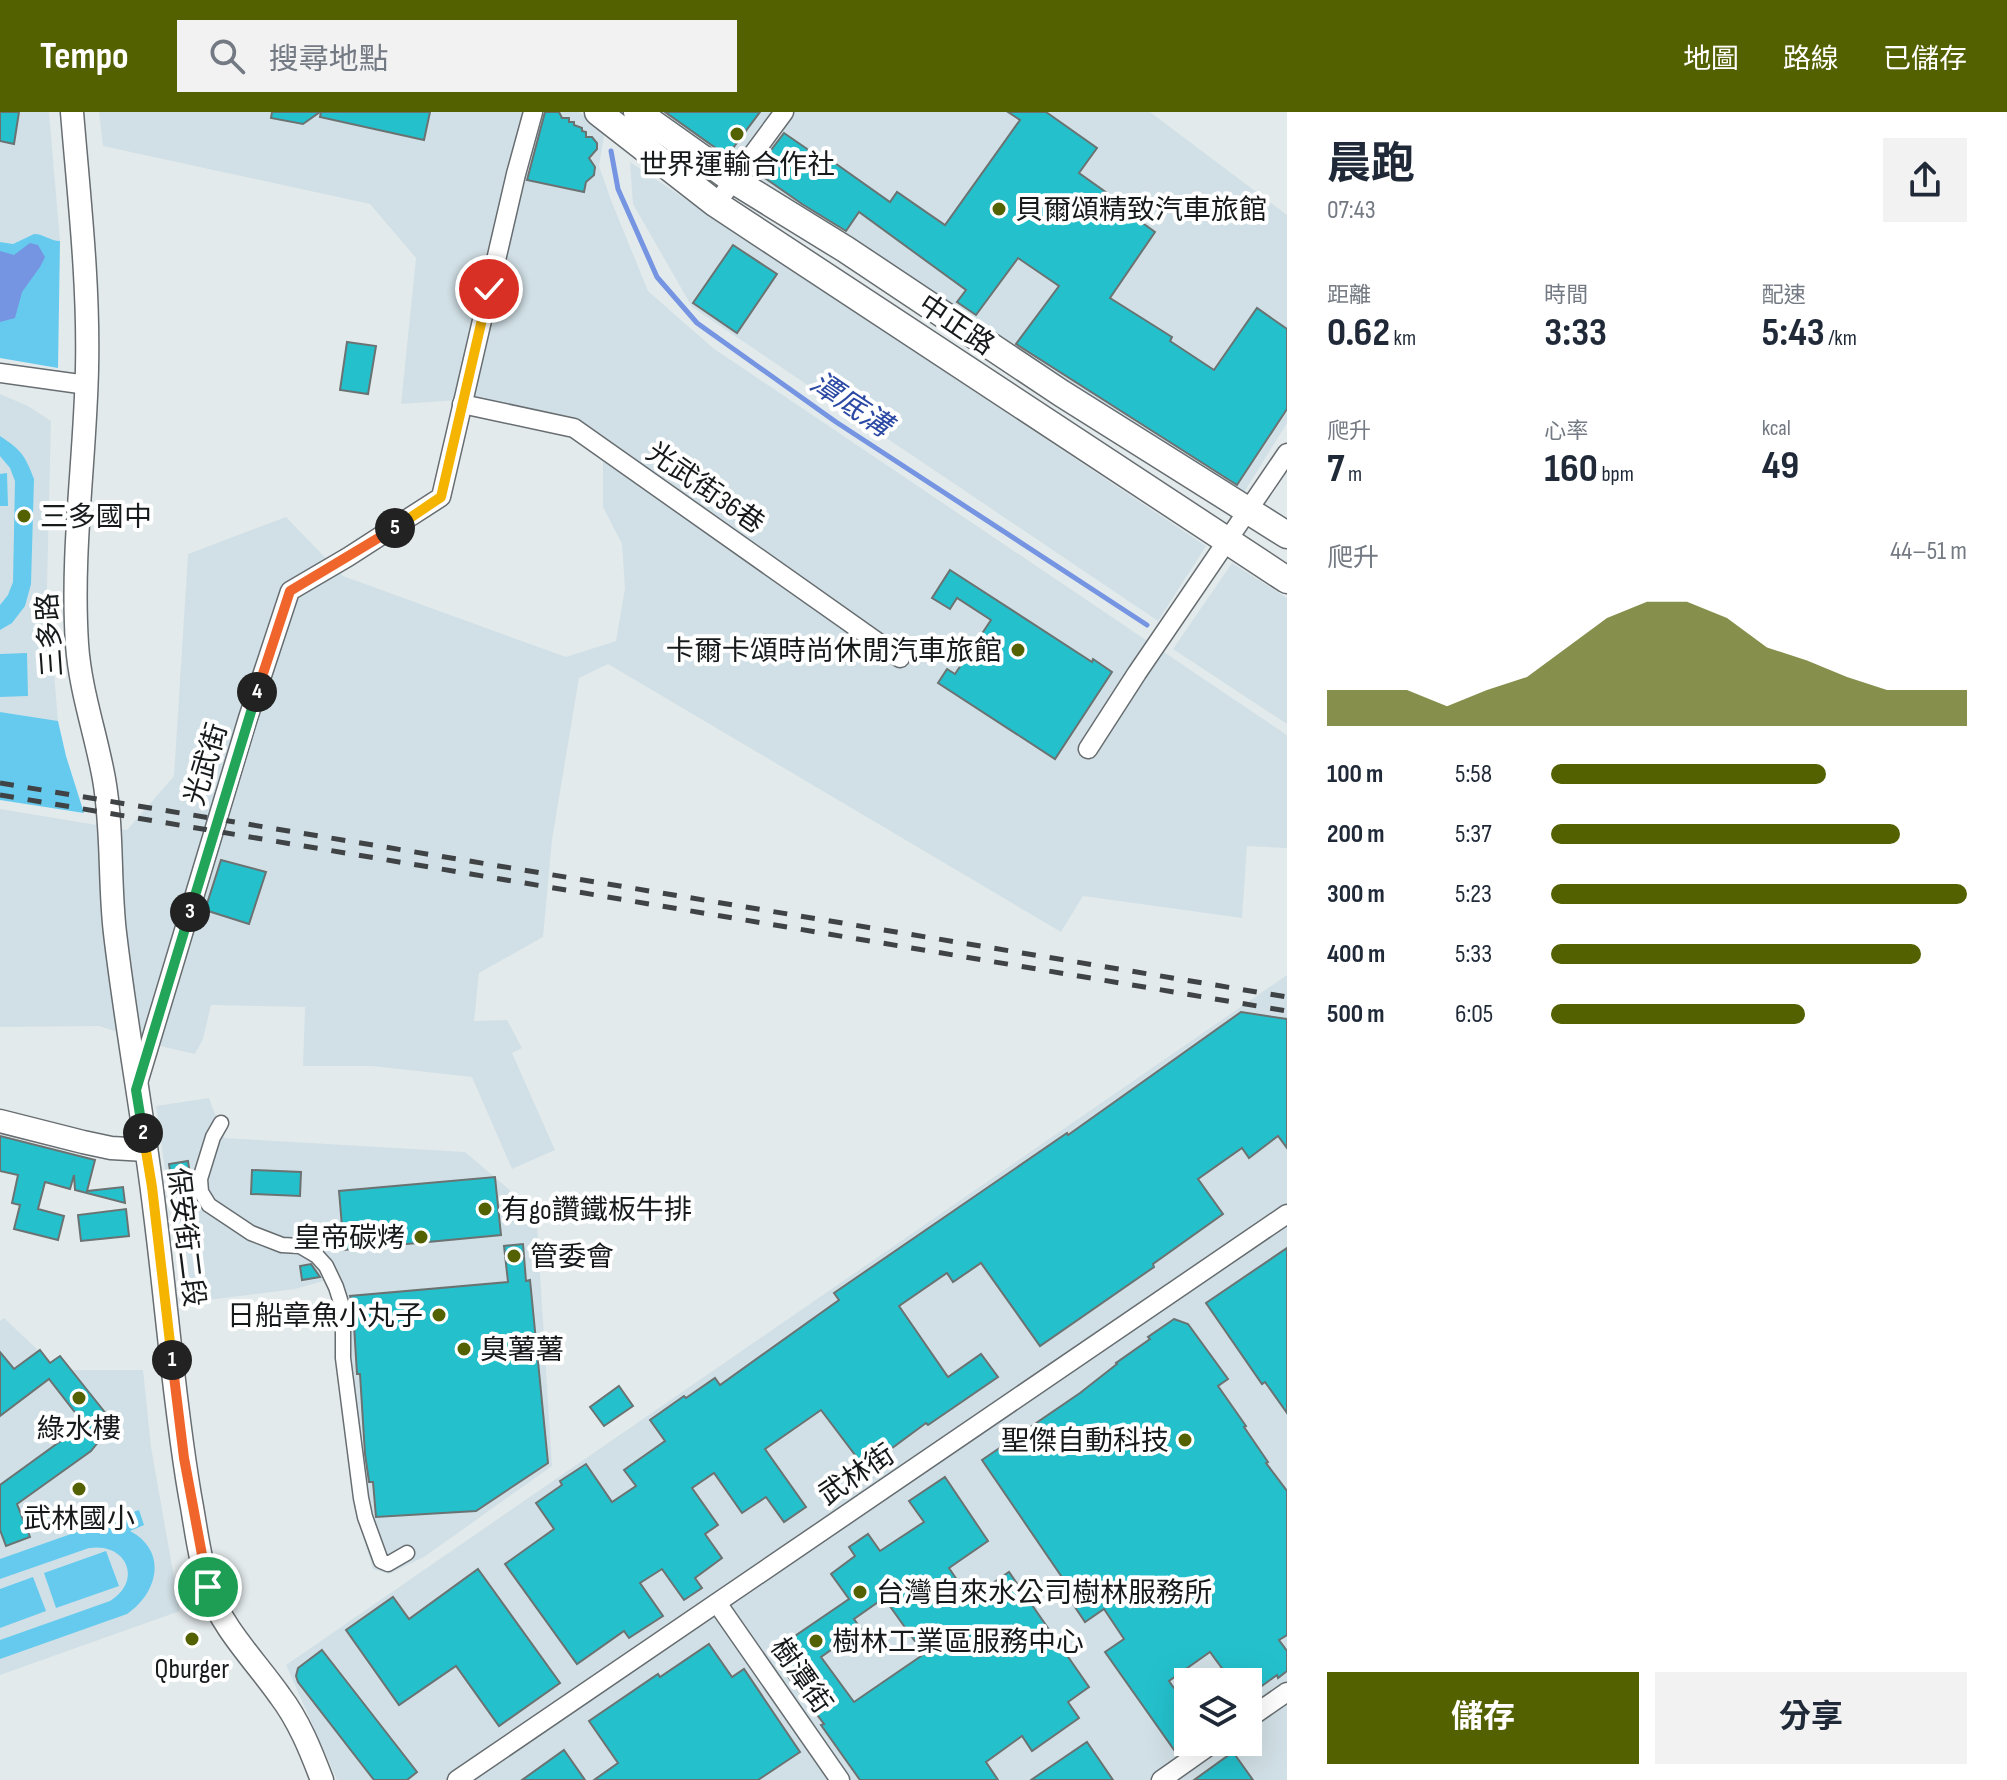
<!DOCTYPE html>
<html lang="zh-TW">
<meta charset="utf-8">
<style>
:root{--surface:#fff;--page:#f2f2f3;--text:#1f2937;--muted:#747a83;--accent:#546101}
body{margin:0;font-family:"Sofia Sans Condensed","Noto Sans TC",sans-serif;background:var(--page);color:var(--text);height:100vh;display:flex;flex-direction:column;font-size:30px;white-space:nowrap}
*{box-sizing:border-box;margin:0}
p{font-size:26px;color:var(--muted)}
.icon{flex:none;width:44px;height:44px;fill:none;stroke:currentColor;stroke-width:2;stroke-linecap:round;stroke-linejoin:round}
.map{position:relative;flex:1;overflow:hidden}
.side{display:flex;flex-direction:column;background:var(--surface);width:720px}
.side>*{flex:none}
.fabs{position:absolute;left:1174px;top:1556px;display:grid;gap:16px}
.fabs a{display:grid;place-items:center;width:88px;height:88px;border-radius:0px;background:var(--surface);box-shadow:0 8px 32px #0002;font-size:40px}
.pin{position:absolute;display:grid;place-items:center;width:68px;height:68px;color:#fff;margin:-34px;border:4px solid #fff;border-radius:50%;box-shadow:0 2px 8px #0007}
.km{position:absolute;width:40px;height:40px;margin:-20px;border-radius:50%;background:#222;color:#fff;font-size:22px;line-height:40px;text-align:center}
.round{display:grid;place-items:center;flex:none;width:84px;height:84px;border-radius:0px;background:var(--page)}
.head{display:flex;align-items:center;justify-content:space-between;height:136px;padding:0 40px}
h1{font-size:44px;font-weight:700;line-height:60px}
.stats{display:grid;grid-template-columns:repeat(3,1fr);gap:12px;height:136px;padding:8px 40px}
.stats div{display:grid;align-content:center}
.stats b{font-size:40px;font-weight:700}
.stats small{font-size:22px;font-weight:400}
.stats p{font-size:22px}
.chart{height:224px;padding:16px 40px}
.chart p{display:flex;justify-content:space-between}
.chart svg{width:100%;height:144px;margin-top:8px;fill:var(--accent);opacity:.7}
.cta{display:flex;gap:16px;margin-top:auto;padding:16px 40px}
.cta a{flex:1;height:92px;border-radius:0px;background:var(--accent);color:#fff;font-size:32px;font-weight:700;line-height:92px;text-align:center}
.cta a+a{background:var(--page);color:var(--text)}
ul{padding:0 40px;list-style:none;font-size:26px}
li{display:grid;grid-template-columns:128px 96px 1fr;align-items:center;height:60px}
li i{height:20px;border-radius:10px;background:var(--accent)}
header{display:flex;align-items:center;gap:48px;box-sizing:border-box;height:112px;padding:0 40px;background:var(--accent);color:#fff}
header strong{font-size:38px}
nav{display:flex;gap:44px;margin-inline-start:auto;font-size:28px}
.search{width:560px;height:72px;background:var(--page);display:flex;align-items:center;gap:20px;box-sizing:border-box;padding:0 28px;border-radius:0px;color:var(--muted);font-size:30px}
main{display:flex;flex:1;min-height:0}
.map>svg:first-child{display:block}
.built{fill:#d1e0e6;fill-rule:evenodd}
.green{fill:#66caee}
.water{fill:#7594e1}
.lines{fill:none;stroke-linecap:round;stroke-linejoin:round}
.stream{stroke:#7594e1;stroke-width:5}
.building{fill:#24c1cd;stroke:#6b7272;stroke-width:2;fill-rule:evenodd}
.pedestrian-casing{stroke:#676d70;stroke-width:17}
.minor-casing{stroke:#676d70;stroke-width:21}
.tertiary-casing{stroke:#676d70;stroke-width:25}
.secondary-casing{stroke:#676d70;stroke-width:29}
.pedestrian{stroke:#fff;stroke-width:14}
.minor{stroke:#fff;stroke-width:18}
.tertiary{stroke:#fff;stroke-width:22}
.secondary{stroke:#fff;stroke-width:26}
.rail{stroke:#404345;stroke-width:5;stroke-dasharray:14 14;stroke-linecap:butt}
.split-1-casing{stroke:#fff;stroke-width:16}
.split-2-casing{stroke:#fff;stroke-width:16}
.split-3-casing{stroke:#fff;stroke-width:16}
.split-4-casing{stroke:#fff;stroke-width:16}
.split-5-casing{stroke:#fff;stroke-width:16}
.split-6-casing{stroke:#fff;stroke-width:16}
.split-1{stroke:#f0652b;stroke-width:10}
.split-2{stroke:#f5b400;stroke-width:10}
.split-3{stroke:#22a559;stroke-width:10}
.split-4{stroke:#22a559;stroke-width:10}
.split-5{stroke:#f0652b;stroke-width:10}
.split-6{stroke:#f5b400;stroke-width:10}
.poi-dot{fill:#546101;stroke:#fff;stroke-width:3}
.labels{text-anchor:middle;stroke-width:8;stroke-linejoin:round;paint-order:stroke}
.poi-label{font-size:28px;fill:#171a1b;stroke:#fff;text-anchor:start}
.street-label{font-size:28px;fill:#171a1b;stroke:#fff}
.water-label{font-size:30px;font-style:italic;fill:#2c4aa4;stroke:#fff}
</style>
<header>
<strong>Tempo</strong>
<div class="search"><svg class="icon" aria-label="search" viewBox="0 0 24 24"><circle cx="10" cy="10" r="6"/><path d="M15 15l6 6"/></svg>搜尋地點</div>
<nav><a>地圖</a><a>路線</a><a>已儲存</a></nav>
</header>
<main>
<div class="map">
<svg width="1287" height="1668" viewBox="0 0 1287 1668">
<rect width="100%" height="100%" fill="#e3eaec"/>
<!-- built -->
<g class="built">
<polygon points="0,0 49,0 60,129 53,129 44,124 34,122 13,132 0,130"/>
<polygon points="99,0 579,0 605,18 599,54 611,88 648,179 713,236 1287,623 1287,736 1247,734 1242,806 1083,784 1061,820 608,552 579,566 552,728 543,825 479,861 474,909 507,908 522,936 512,941 555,1038 512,1057 472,965 372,954 303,954 305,895 211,893 203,927 195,942 164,935 99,914 0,915 0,697 127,718 174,664 188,442 286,405 343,464 566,545 616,529 625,476 622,432 603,395 603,323 473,287 401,292 416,146 370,92 103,34"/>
<polygon points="658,0 1150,0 1287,103 1287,311 1238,390 752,71"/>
<polygon points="630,50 1206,434 1158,509 692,195 633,92"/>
<polygon points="0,282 28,294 51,309 47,475 58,609 0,600"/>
<polygon points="1232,451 1287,486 1287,612 1173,537"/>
<path d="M 1287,863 L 1287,1668 L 337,1668 L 286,1553 ZM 1188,1570 L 1248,1570 L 1248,1630 L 1188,1630 Z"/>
<polygon points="209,986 224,1026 465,1040 524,1090 537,1112 552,1354 424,1445 389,1462 373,1457 357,1405 344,1314 336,1236 333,1179 327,1168 295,1177 184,1191 156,994"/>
<polygon points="4,1206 42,1242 63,1258 143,1258 151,1335 180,1499 0,1563 0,1209"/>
</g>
<!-- green -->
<g class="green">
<path d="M 34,122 C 44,122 50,129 60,129 L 58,256 L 0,246 L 0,130 L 13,132 Z"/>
<path d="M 0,324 C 21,338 25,343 34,367 L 31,472 L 25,494 L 12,511 L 0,518 L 0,493 L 8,483 L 13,470 L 15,369 L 10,356 L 0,344 Z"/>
<polygon points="7,361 8,394 0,394 0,362"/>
<polygon points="27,541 28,584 0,585 0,542"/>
<polygon points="0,600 58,609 66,644 84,701 0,688"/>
<path d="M 139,1398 L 144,1413 L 130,1419 C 168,1439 158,1481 127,1502 L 0,1547 L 0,1528 L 110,1489 C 143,1469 127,1430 89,1436 L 0,1467 L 0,1447 Z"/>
<polygon points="106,1439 119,1474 56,1496 44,1461"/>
<polygon points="33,1465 46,1499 0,1516 0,1477"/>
</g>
<!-- water -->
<polygon class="water" points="30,131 38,133 45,145 40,155 22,180 15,206 0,210 0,139 14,143"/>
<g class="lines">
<!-- stream -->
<polyline class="stream" points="611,39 618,77 657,165 697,211 836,310 1147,513"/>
</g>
<!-- building -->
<g class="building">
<polygon points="0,0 19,0 14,32 0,29"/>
<polygon points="272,0 320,0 303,12 271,6"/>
<polygon points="321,0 430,0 424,28 320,5"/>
<polygon points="545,0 559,0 562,6 569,6 569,10 574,10 574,13 582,16 582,19 586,20 586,25 592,25 597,31 597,37 589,46 595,55 594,63 586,70 584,80 527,68"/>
<polygon points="665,0 760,0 727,44"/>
<polygon points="1008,0 1046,0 1097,36 1079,61 1117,88 1115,91 1155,120 1110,186 1172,225 1170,229 1214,258 1257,196 1287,217 1287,297 1237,373 1016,232 1059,174 1018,146 976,203 957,190 966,178 859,100 846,119 802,92 755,59 784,21 829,52 832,49 890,90 897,80 945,113 1020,8"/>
<polygon points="733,133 777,162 737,221 693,191"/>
<polygon points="347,230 376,234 368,282 340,278"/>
<polygon points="950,458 1092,550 1093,547 1112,560 1055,647 938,571 947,557 955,562 991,508 957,486 950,497 932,486"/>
<polygon points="221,748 266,760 249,812 205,798"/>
<polygon points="1241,900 1287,907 1287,1036 1278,1024 1249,1046 1242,1036 1198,1067 1223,1102 1153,1152 1154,1155 1040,1234 981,1151 953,1170 947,1161 899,1194 948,1265 981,1242 998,1265 928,1313 926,1311 865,1356 821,1298 765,1337 806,1395 784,1410 766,1385 742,1401 714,1361 692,1376 718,1413 705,1422 722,1446 695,1466 702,1476 684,1488 662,1457 640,1471 663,1504 629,1526 624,1519 577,1552 505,1452 554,1417 536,1391 562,1373 560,1369 586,1352 612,1390 636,1374 624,1358 665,1329 650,1308 684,1284 686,1286 715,1266 720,1273 839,1188 834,1181 1067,1021 1068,1023"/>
<polygon points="0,1024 95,1048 87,1079 123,1075 125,1091 75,1078 74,1063 70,1077 45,1070 38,1097 64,1104 58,1128 14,1117 20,1093 12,1091 18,1063 0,1059"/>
<polygon points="188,1049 196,1104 177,1107 169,1052"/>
<polygon points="252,1058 301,1060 300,1084 251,1082"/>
<polygon points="495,1065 501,1123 344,1138 339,1079"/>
<polygon points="126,1097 129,1124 81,1129 78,1103"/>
<polygon points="523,1132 526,1169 530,1168 548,1351 476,1399 376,1405 373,1370 369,1370 365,1342 360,1262 357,1262 353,1197 350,1184 508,1170 504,1134"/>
<polygon points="1287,1136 1287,1301 1265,1270 1262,1272 1206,1191"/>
<polygon points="311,1152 320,1165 302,1168 300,1154"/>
<polygon points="1174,1207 1188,1212 1228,1267 1218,1274 1246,1314 1244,1315 1268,1350 1266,1351 1287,1379 1287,1523 1279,1528 1287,1539 1287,1559 1278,1566 1277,1563 1248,1584 1248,1570 1232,1570 1210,1540 1169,1569 1188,1596 1188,1634 1177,1642 1105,1540 1124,1527 1104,1497 1085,1510 1065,1480 1070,1477 982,1348 1080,1281 1117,1252 1116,1251 1150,1227 1148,1225"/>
<polygon points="40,1238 50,1251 60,1244 115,1313 107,1319 91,1339 17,1392 30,1425 6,1434 0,1418 0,1373 84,1312 49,1267 0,1304 0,1240 14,1257"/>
<polygon points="619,1274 633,1294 604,1314 590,1295"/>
<path d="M 945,1365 L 988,1429 L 949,1456 L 970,1487 L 1009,1460 L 1089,1575 L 1068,1590 L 1079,1606 L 1032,1639 L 1022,1624 L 986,1650 L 998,1668 L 860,1668 L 821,1613 L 824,1612 L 770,1541 L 849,1487 L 831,1462 L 855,1444 L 849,1435 L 868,1422 L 880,1439 L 924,1410 L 909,1389 ZM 884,1486 L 924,1542 L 854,1590 L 821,1545 L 861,1517 L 854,1507 Z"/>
<polygon points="478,1457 560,1571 499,1614 456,1554 399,1593 346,1518 393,1485 409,1507"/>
<polygon points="709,1532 732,1565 744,1557 800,1640 758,1668 594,1668 618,1651 589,1609 658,1562 660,1565"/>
<polygon points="322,1538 417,1660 407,1668 374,1668 298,1570 296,1564 298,1556"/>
<polygon points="1087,1630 1113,1668 1031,1668 1050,1655"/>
<polygon points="564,1638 585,1668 522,1668"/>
<polygon points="1233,1640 1253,1668 1194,1668"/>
</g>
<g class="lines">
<defs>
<polyline id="pedestrian" points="221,1011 213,1025 200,1067 201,1080 209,1093 251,1121 282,1133 300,1134 317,1144 326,1154 336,1175 343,1197 343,1246 361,1386 365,1405 381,1449 388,1452 407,1441"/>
<g id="minor">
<polyline points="716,92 784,0"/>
<polyline points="0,261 87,273"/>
<polyline points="462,292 574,316 900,546"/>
<polyline points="1088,637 1137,561 1287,341"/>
<polyline points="138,971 248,606 290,479 348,445 441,385 516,62 533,0"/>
<polyline points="717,1491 840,1668"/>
<polyline points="1248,1607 1287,1580"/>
<polyline points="457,1668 1287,1102"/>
<polyline points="1161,1668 1215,1630"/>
</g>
<g id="tertiary">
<path d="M 72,0 C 79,86 89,171 87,257 C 85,349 71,440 77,532 C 80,578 96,622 104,667 C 113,718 109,770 115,821 C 126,915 144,1009 155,1102 C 167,1196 174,1291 190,1384 C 196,1415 199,1447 209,1477 C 221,1515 257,1551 280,1584 C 299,1609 311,1639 322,1668"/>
<polyline points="0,1009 83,1030 111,1036 146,1038"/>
</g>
<g id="secondary">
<polyline points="598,0 716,92 1287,468"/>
<polyline points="637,0 733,68 845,137 1061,281 1287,423"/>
</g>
</defs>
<!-- pedestrian casing -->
<use href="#pedestrian" class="pedestrian-casing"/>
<!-- minor casing -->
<use href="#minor" class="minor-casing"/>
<!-- tertiary casing -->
<use href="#tertiary" class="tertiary-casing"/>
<!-- secondary casing -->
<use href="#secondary" class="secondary-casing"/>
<!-- pedestrian -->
<use href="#pedestrian" class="pedestrian"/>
<!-- minor -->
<use href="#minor" class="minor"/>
<!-- tertiary -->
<use href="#tertiary" class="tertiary"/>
<!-- secondary -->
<use href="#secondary" class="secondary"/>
<!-- rail -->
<g class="rail">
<polyline points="0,671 1287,885"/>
<polyline points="0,683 1287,899"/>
</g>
</g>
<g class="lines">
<defs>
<polyline id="split-1" points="172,1248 184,1346 208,1475"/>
<polyline id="split-2" points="143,1021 152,1075 172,1248"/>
<polyline id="split-3" points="143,1021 136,978 190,800"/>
<polyline id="split-4" points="190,800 257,580"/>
<polyline id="split-5" points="257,580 290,479 395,416"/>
<polyline id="split-6" points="395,416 441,385 489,177"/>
</defs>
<!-- split-1 casing -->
<use href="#split-1" class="split-1-casing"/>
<!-- split-2 casing -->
<use href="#split-2" class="split-2-casing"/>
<!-- split-3 casing -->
<use href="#split-3" class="split-3-casing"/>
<!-- split-4 casing -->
<use href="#split-4" class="split-4-casing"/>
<!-- split-5 casing -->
<use href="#split-5" class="split-5-casing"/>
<!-- split-6 casing -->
<use href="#split-6" class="split-6-casing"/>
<!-- split-1 -->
<use href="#split-1" class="split-1"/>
<!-- split-2 -->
<use href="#split-2" class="split-2"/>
<!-- split-3 -->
<use href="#split-3" class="split-3"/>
<!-- split-4 -->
<use href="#split-4" class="split-4"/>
<!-- split-5 -->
<use href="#split-5" class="split-5"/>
<!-- split-6 -->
<use href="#split-6" class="split-6"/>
</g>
<!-- markers -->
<g class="poi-dot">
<circle cx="737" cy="22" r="8"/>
<circle cx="999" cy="97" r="8"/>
<circle cx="24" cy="404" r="8"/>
<circle cx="1018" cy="538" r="8"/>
<circle cx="485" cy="1097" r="8"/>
<circle cx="421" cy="1125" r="8"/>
<circle cx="514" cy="1144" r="8"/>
<circle cx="439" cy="1203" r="8"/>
<circle cx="464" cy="1237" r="8"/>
<circle cx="79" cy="1286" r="8"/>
<circle cx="1185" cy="1328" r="8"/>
<circle cx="79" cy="1377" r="8"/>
<circle cx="860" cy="1480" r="8"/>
<circle cx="192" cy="1527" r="8"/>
<circle cx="816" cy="1529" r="8"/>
</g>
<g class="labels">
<!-- poi labels -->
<g class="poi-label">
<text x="737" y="62" text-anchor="middle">世界運輸合作社</text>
<text x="1015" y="107">貝爾頌精致汽車旅館</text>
<text x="40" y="414">三多國中</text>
<text x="1002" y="548" text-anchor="end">卡爾卡頌時尚休閒汽車旅館</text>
<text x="501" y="1107">有go讚鐵板牛排</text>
<text x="405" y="1135" text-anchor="end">皇帝碳烤</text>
<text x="530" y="1154">管委會</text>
<text x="423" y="1213" text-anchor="end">日船章魚小丸子</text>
<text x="480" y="1247">臭薯薯</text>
<text x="79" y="1326" text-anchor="middle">綠水樓</text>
<text x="1169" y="1338" text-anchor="end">聖傑自動科技</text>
<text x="79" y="1416" text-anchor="middle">武林國小</text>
<text x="876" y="1490">台灣自來水公司樹林服務所</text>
<text x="832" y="1539">樹林工業區服務中心</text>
<text x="192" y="1566" text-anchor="middle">Qburger</text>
</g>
<!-- street labels -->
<g class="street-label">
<text transform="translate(957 212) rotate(34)" y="10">中正路</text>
<text transform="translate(706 375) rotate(35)" y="10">光武街36巷</text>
<text transform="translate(49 523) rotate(-94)" y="10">三多路</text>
<text transform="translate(205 652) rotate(-73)" y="10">光武街</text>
<text transform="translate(187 1125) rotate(83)" y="10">保安街二段</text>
<text transform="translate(856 1362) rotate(-34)" y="10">武林街</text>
<text transform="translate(802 1563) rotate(55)" y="10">樹潭街</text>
</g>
<!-- water labels -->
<g class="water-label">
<text transform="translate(851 292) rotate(34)" y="10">潭底溝</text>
</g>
</g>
</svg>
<div class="fabs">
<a><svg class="icon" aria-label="layers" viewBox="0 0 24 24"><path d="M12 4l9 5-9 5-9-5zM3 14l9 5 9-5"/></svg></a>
</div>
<div class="pin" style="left:208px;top:1475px;background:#1e9e55"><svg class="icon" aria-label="arrive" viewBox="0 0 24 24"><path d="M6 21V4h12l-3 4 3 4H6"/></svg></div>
<div class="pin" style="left:489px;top:177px;background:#d93025"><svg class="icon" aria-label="check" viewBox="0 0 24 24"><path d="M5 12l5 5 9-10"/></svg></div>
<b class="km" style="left:172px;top:1248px">1</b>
<b class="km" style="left:143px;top:1021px">2</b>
<b class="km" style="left:190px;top:800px">3</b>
<b class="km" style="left:257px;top:580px">4</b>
<b class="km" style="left:395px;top:416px">5</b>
</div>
<section class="side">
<div class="head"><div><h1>晨跑</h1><p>07:43</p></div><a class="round"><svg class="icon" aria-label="share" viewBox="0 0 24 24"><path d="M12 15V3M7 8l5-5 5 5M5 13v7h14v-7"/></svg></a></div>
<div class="stats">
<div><p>距離</p><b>0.62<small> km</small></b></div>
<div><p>時間</p><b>3:33</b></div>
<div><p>配速</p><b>5:43<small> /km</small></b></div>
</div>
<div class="stats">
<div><p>爬升</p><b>7<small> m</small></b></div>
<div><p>心率</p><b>160<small> bpm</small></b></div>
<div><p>kcal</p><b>49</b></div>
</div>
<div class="chart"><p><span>爬升</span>44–51 m</p>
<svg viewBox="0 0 160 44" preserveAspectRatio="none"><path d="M0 44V33L10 33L20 33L30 38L40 33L50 29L60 20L70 11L80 6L90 6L100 11L110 20L120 24L130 29L140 33L150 33L160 33V44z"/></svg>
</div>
<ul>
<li><b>100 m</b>5:58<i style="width:66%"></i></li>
<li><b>200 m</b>5:37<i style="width:84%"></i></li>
<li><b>300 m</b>5:23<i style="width:100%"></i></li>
<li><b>400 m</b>5:33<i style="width:89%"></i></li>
<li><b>500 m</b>6:05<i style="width:61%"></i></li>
</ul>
<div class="cta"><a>儲存</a><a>分享</a></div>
</section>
</main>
